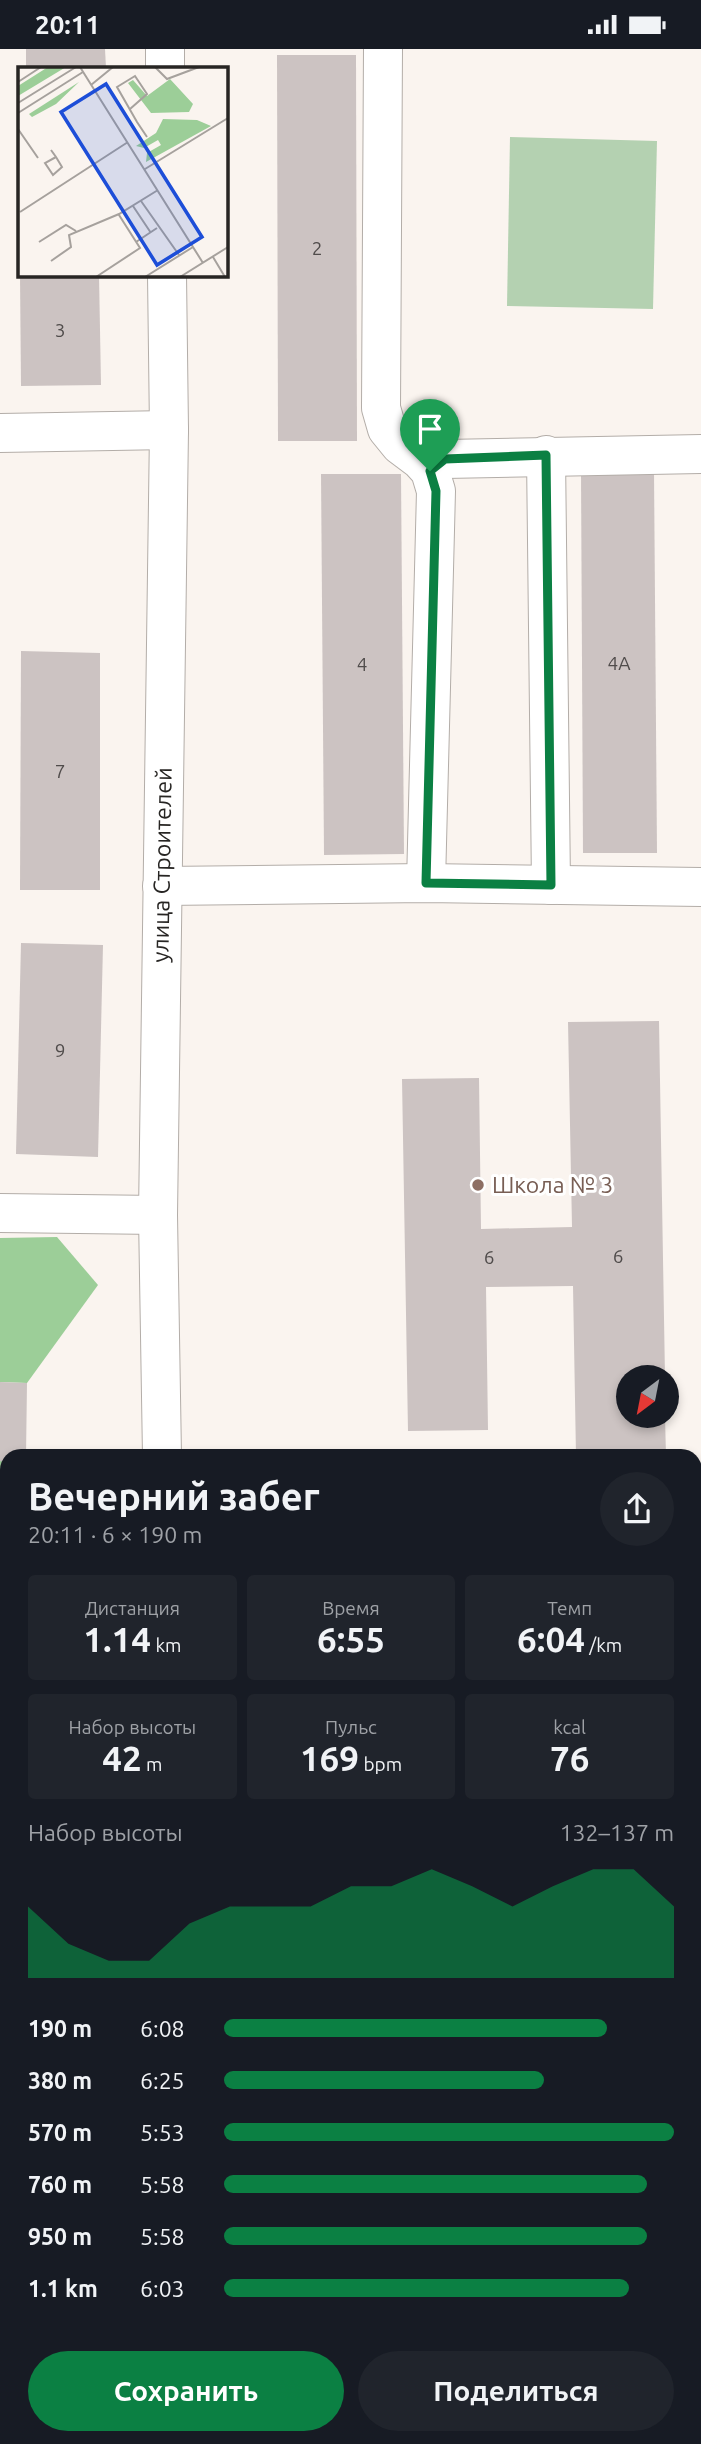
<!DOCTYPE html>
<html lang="ru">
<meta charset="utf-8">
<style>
:root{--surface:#171b24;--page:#20242c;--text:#f1f3f6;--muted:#9ea1a6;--accent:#0b8043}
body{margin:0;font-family:Ubuntu,sans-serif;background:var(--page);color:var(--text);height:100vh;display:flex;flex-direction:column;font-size:26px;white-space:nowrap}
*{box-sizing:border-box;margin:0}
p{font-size:23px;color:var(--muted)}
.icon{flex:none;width:38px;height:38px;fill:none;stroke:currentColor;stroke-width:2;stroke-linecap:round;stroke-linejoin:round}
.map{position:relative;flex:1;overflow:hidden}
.details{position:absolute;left:0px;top:1400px;width:702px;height:996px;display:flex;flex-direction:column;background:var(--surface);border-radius:21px 21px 0 0;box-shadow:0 4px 10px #0003}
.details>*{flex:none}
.needle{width:46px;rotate:212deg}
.tools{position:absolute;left:616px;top:1316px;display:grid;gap:14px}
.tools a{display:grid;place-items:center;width:63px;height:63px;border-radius:50%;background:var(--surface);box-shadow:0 4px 10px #0003;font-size:35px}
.pin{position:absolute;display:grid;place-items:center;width:60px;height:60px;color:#fff;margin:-72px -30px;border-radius:50% 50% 50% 0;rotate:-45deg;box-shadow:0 0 7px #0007}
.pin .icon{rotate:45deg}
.round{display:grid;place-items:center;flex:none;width:74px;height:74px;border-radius:37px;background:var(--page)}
.summary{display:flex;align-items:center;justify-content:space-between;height:119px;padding:0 28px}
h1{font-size:38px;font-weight:700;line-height:52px}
.metrics{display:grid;grid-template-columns:repeat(3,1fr);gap:10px;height:119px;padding:7px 28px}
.metrics div{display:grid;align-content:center;border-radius:7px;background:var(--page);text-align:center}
.metrics b{font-size:35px;font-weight:700}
.metrics small{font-size:19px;font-weight:400}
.metrics p{font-size:19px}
.chart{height:196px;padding:14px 28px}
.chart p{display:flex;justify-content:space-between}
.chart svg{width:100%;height:126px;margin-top:7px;fill:var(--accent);opacity:.7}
.cta{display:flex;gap:14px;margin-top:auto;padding:14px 28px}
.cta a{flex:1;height:80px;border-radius:42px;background:var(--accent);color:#fff;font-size:28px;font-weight:700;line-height:80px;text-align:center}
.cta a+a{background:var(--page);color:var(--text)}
ul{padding:0 28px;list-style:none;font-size:23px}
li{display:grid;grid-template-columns:112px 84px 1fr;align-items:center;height:52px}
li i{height:18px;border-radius:9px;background:var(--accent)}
.status{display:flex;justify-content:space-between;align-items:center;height:49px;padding:0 35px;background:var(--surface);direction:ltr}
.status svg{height:19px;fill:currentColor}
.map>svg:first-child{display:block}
.green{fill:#b4d1b1}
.forest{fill:#9cce98}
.building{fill:#ccc3c2}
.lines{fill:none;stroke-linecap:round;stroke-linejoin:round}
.minor-casing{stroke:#b3ada8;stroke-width:40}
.minor{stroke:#fff;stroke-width:38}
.route-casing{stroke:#fff;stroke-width:14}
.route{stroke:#0b8043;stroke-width:9}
.education-dot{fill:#8d6e63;stroke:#fff;stroke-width:2.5}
.labels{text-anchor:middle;stroke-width:6;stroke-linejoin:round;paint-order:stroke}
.number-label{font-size:19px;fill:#504c4b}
.street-label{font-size:23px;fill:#272523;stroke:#fff}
.education-label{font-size:23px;fill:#785e54;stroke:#fff;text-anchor:start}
.inset-road{fill:none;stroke:#a6a19d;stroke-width:2}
.view{fill:#1d4ed8;fill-opacity:0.15;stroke:#1d4ed8;stroke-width:3.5}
.inset-edge{fill:none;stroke:#272523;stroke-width:3.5}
</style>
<div class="status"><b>20:11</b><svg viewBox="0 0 49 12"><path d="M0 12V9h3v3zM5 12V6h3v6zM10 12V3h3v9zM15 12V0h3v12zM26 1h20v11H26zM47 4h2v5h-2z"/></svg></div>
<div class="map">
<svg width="701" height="2395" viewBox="0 0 701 2395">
<rect width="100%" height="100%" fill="#faf4ef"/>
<!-- green -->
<polygon class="green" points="510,88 657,92 653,260 507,257"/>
<!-- forest -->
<g class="forest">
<polygon points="57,1188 98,1236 27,1334 0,1333 0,1189"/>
<polygon points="0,1412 7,1413 7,1493 0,1492"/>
</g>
<!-- building -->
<g class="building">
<polygon points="26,0 105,0 106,19 26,19"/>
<polygon points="277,6 356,6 357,392 278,392"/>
<polygon points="20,226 99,226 101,336 21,337"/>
<polygon points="581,423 654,423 657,804 583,804"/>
<polygon points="321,425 401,425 404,805 324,806"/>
<polygon points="21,602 100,604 100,841 20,841"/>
<polygon points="21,894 103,896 98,1108 16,1105"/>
<polygon points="659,972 665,1328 628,1328 628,1367 665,1367 666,1407 576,1407 573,1237 486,1238 488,1381 408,1382 402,1030 479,1029 481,1180 572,1178 568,973"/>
<polygon points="0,1333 27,1334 26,1407 7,1407 7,1413 0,1412"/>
<rect x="0" y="1526" width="7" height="188"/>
<polygon points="0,1790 7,1790 7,2389 23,2389 23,2395 0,2395"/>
<rect x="278" y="2389" width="79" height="6"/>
</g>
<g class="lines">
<defs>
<g id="minor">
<polyline points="165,0 165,19"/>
<polyline points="383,0 381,359 387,380 400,396 420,411 430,422 436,442 426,834"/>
<polyline points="0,384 169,381"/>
<polyline points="546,406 551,836"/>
<polyline points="430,422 445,410 701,405"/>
<polyline points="162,837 426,834 701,838"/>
<polyline points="0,1164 158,1166"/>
<polyline points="162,1407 158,1166 169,381 167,226"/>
<polyline points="695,1584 701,1584"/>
<polyline points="0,1759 7,1759"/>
<polyline points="169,2389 169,2395"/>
</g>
</defs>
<!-- minor casing -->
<use href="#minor" class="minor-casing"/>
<!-- minor -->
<use href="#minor" class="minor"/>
</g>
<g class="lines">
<defs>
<polygon id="route" points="546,406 551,836 426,834 436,442 430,422 445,410"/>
</defs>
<!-- route casing -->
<use href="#route" class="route-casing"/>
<!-- route -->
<use href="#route" class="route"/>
</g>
<!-- markers -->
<circle class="education-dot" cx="478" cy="1136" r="7"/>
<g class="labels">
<!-- number labels -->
<g class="number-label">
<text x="317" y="206">2</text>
<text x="60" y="288">3</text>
<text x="619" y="621">4А</text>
<text x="362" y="622">4</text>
<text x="60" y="729">7</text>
<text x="60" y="1008">9</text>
<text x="618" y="1214">6</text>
<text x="489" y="1215">6</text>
</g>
<!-- street labels -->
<g class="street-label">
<text transform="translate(162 816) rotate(-89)" y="8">улица Строителей</text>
</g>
<!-- education labels -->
<g class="education-label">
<text x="492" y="1144">Школа № 3</text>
</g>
</g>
<!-- overview -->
<g transform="translate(18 18)">
<rect width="210" height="210" fill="#faf4ef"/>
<path d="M 30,0 L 48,0 L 0,29 L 0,19 ZM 152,12 L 175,37 L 171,45 L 133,46 L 110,16 L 115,13 L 129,29 ZM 61,15 L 38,37 L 14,50 L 11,47 ZM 145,52 L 179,53 L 193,59 L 128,95 L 129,86 L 143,78 L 140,73 L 126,81 L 118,79 L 138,66 Z" fill="#9cce98"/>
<path class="inset-road" d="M 62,0 L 185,196M 137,0 L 149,12 L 181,0M 0,15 L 23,0M 73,18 L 95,0M 0,36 L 58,0M 112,42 L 129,27 L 117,9 L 99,20 L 119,55 L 129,70M 0,46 L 65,5M 0,62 L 20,91M 33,83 L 38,90 L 44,100 L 35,108 L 27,96 L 38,90M 127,102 L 210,51M 123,134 L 161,188M 115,139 L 133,166M 2,145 L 110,75M 21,175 L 48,158 L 58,164M 118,175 L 139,161M 195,190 L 207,210M 33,194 L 53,180 L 51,168 L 101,147 L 140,123M 78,210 L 122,181 L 101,148M 127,210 L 175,180M 162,210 L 210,180"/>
<path class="view" d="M 88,17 L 184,170 L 139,198 L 43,45 Z"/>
<rect width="210" height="210" class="inset-edge"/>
</g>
</svg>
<div class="tools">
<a><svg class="needle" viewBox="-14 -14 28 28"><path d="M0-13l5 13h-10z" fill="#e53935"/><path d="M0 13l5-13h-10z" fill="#9ea1a6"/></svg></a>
</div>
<div class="pin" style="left:430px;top:422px;background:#1e9e55"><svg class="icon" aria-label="arrive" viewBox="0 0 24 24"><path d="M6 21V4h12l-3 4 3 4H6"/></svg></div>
<section class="details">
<div class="summary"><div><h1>Вечерний забег</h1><p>20:11 · 6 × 190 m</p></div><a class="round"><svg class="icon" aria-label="share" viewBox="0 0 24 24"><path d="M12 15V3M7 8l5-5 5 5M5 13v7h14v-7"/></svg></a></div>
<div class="metrics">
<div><p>Дистанция</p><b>1.14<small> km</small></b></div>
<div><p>Время</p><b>6:55</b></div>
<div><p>Темп</p><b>6:04<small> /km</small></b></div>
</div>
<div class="metrics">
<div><p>Набор высоты</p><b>42<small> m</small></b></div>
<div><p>Пульс</p><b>169<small> bpm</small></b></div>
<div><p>kcal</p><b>76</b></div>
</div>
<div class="chart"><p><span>Набор высоты</span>132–137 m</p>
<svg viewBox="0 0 160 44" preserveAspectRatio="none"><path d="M0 44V19L10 32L20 38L30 38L40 25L50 19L60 19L70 19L80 12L90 12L100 6L110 12L120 19L130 12L140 6L150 6L160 19V44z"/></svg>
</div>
<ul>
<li><b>190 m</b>6:08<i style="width:85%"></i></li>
<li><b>380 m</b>6:25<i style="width:71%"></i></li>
<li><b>570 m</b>5:53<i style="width:100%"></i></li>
<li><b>760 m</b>5:58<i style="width:94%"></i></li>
<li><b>950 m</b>5:58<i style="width:94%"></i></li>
<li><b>1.1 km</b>6:03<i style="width:90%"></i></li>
</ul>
<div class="cta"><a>Сохранить</a><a>Поделиться</a></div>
</section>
</div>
